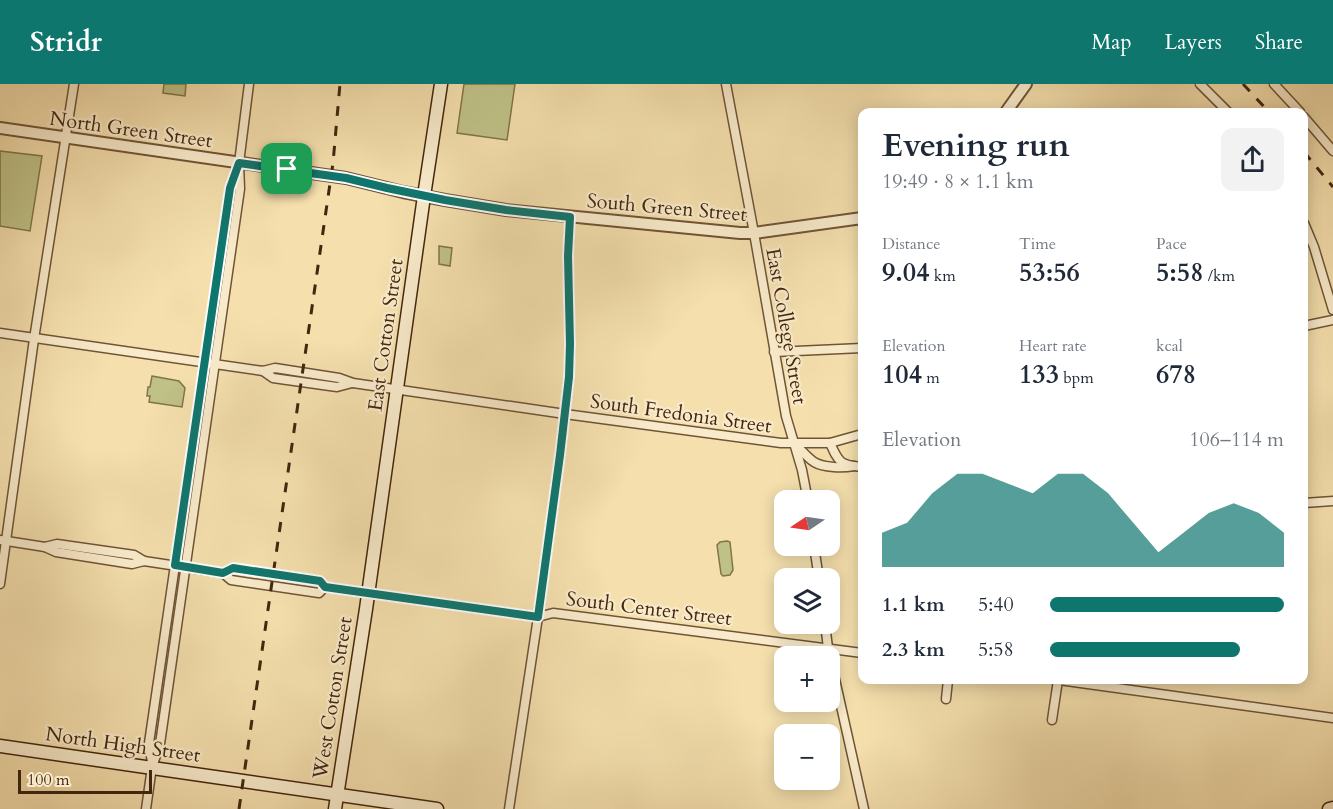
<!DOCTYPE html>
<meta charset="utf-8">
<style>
:root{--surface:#fff;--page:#f2f2f3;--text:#1f2937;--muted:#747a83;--accent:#0f766e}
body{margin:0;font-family:Cardo,serif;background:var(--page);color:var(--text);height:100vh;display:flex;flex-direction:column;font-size:22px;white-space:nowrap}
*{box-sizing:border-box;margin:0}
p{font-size:20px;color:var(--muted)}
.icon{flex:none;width:33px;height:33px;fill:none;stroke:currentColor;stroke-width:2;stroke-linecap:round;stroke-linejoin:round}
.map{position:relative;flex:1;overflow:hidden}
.sheet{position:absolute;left:858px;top:24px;width:450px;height:576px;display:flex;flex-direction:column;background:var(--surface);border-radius:12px;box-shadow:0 3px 15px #0003}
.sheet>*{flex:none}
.needle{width:39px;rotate:257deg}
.tools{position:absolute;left:774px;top:406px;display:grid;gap:12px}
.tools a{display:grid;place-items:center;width:66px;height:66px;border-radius:12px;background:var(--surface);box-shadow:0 3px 15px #0003;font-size:30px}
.scale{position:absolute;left:18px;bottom:15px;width:134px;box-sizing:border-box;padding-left:6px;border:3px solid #43260e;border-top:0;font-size:16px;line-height:21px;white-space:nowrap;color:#43260e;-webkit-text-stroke:4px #f8eaca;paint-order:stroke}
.pin{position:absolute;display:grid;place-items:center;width:51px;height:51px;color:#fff;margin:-26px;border-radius:12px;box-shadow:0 3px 9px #0006}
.round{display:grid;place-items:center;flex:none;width:63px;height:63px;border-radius:12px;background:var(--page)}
.headline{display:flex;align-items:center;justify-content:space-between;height:102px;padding:0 24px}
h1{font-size:33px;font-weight:700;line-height:45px}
.figures{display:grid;grid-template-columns:repeat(3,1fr);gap:9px;height:102px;padding:6px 24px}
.figures div{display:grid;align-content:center}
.figures b{font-size:26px;font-weight:700}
.figures small{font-size:16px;font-weight:400}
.figures p{font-size:16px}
.chart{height:168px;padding:12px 24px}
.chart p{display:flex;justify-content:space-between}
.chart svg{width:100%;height:108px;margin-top:6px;fill:var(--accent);opacity:.7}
ul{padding:0 24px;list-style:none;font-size:20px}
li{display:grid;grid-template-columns:96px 72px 1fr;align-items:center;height:45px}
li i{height:15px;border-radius:8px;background:var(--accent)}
header{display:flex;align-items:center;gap:36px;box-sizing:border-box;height:84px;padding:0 30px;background:var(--accent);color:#fff}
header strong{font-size:28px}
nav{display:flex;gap:33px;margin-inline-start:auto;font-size:21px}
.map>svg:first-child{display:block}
.green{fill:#bfc187;stroke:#81744a;stroke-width:1.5}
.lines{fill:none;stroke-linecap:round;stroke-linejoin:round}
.minor-casing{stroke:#6f5436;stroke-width:11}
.tertiary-casing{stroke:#6f5436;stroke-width:14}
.secondary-casing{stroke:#43260e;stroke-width:15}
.minor{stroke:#f8eaca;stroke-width:8}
.tertiary{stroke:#f8eaca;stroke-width:10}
.secondary{stroke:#f8eaca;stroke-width:12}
.rail{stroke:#43260e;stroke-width:3;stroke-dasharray:10 10;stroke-linecap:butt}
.route-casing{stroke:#fff;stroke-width:12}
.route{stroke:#0f766e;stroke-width:8}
.labels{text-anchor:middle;stroke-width:4.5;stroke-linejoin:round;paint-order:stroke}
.street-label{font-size:20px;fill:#43260e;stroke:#f8eaca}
</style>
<header>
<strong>Stridr</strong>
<nav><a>Map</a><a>Layers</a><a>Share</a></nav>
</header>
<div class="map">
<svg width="1333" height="725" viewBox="0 0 1333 725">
<rect width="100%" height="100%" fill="#f4dfad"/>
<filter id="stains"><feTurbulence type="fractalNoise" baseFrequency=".00333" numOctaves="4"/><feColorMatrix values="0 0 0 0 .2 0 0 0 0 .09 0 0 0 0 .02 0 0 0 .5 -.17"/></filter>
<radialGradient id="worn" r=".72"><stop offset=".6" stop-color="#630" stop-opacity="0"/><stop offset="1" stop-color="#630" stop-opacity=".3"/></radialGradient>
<!-- green -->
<g class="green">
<polygon points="164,0 186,0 185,12 163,9"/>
<polygon points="464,0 515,0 507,56 457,49"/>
<polygon points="0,67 42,72 30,147 0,142"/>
<polygon points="439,162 452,164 450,182 439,180"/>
<polygon points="152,292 179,297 185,304 182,323 149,318 150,312 147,312 148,303 150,303"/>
<polygon points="727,457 730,458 733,486 730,491 723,492 721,490 717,461 720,458"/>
</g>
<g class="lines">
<defs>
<g id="minor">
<polyline points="726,0 754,149 786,332 802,386 808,417"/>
<polyline points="1200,0 1228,28"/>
<polyline points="1274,0 1300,28"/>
<polyline points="1304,33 1333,67"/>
<polyline points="1304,139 1314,163 1333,226"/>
<polyline points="1304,242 1333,236"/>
<polyline points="0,249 263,287 275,284 339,294 353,299 565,330 781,359 830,359 862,350"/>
<polyline points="774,268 862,264"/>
<polyline points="263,287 273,294 280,295 337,303 352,299"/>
<path d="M 830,359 C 839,379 840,381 862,383"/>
<path d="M 796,361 C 802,367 808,374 814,378 C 824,384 843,384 854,382"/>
<polyline points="1304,419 1333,417"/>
<polyline points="0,456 45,463 56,468 132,480 144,477 223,489 231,496 319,509 325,503"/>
<polyline points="814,462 819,495"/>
<polyline points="45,463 57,460 134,471 144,477"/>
<polyline points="223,489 233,484 320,497 325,503 538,533 553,529 862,569"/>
<polyline points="0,500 34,255 74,0"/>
<polyline points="825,540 828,564 864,725"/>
<polyline points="1059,596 1333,634"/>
<polyline points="946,615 948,596"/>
<polyline points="1052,636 1058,596"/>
<polyline points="152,679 149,659 227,125 230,104 237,84"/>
<polyline points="146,725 152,683 160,660 240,105 239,79 249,0"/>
<polyline points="509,725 538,533 560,371 569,293 570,260 568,172 570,133"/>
</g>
<g id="tertiary">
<polyline points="1006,28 1026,0"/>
<polyline points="0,44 346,94 403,108 445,116 506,126 740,149 754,149 862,134"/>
</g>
<g id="secondary">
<path d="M 0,662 C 146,683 291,704 437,725"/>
<polyline points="335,725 366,525 424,112 441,0"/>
<polyline points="1329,725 1333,724"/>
</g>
</defs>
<!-- minor casing -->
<use href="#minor" class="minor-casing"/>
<!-- tertiary casing -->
<use href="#tertiary" class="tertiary-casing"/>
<!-- secondary casing -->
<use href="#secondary" class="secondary-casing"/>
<!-- minor -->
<use href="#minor" class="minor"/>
<!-- tertiary -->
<use href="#tertiary" class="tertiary"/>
<!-- secondary -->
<use href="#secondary" class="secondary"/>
<!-- rail -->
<g class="rail">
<polyline points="1243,0 1269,28"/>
<polyline points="1304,68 1333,103"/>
<polyline points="239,725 333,79 340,0"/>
</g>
</g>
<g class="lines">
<defs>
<polygon id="route" points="239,79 346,94 387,104 445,116 506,126 570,133 568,172 570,260 569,293 560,371 538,533 325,503 320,497 233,484 223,489 175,481 230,104"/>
</defs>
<!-- route casing -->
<use href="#route" class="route-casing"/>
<!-- route -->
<use href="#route" class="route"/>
</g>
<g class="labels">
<!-- street labels -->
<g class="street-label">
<text transform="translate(131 45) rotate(8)" y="7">North Green Street</text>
<text transform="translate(667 123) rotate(5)" y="7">South Green Street</text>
<text transform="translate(787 242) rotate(80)" y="7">East College Street</text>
<text transform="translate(385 251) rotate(-82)" y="7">East Cotton Street</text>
<text transform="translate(681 329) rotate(8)" y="7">South Fredonia Street</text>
<text transform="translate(649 524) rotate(7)" y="7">South Center Street</text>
<text transform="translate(332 614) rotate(-81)" y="7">West Cotton Street</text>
<text transform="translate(123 660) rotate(8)" y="7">North High Street</text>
</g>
</g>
<rect width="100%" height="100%" filter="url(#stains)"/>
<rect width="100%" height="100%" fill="url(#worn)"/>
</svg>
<div class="tools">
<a><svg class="needle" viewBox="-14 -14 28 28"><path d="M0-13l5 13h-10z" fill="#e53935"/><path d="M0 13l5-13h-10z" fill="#747a83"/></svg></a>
<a><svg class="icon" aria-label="layers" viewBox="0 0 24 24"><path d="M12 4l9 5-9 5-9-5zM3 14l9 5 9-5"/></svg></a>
<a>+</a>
<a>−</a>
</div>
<div class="scale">100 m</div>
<div class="pin" style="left:287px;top:85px;background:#1e9e55"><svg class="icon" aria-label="arrive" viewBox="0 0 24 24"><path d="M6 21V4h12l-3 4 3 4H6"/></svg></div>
<section class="sheet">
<div class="headline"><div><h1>Evening run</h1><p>19:49 · 8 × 1.1 km</p></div><a class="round"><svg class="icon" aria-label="share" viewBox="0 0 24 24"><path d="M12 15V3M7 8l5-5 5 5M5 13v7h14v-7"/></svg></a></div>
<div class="figures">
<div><p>Distance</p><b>9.04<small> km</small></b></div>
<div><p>Time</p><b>53:56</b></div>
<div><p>Pace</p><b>5:58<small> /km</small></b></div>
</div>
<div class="figures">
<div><p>Elevation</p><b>104<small> m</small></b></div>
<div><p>Heart rate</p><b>133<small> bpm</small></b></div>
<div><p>kcal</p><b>678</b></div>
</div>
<div class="chart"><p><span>Elevation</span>106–114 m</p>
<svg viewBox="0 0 160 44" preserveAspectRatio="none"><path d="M0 44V30L10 26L20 14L30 6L40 6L50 10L60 14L70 6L80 6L90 14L100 26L110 38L120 30L130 22L140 18L150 22L160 30V44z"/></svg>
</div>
<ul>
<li><b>1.1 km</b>5:40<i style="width:100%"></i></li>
<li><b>2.3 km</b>5:58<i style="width:81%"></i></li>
</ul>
</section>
</div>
